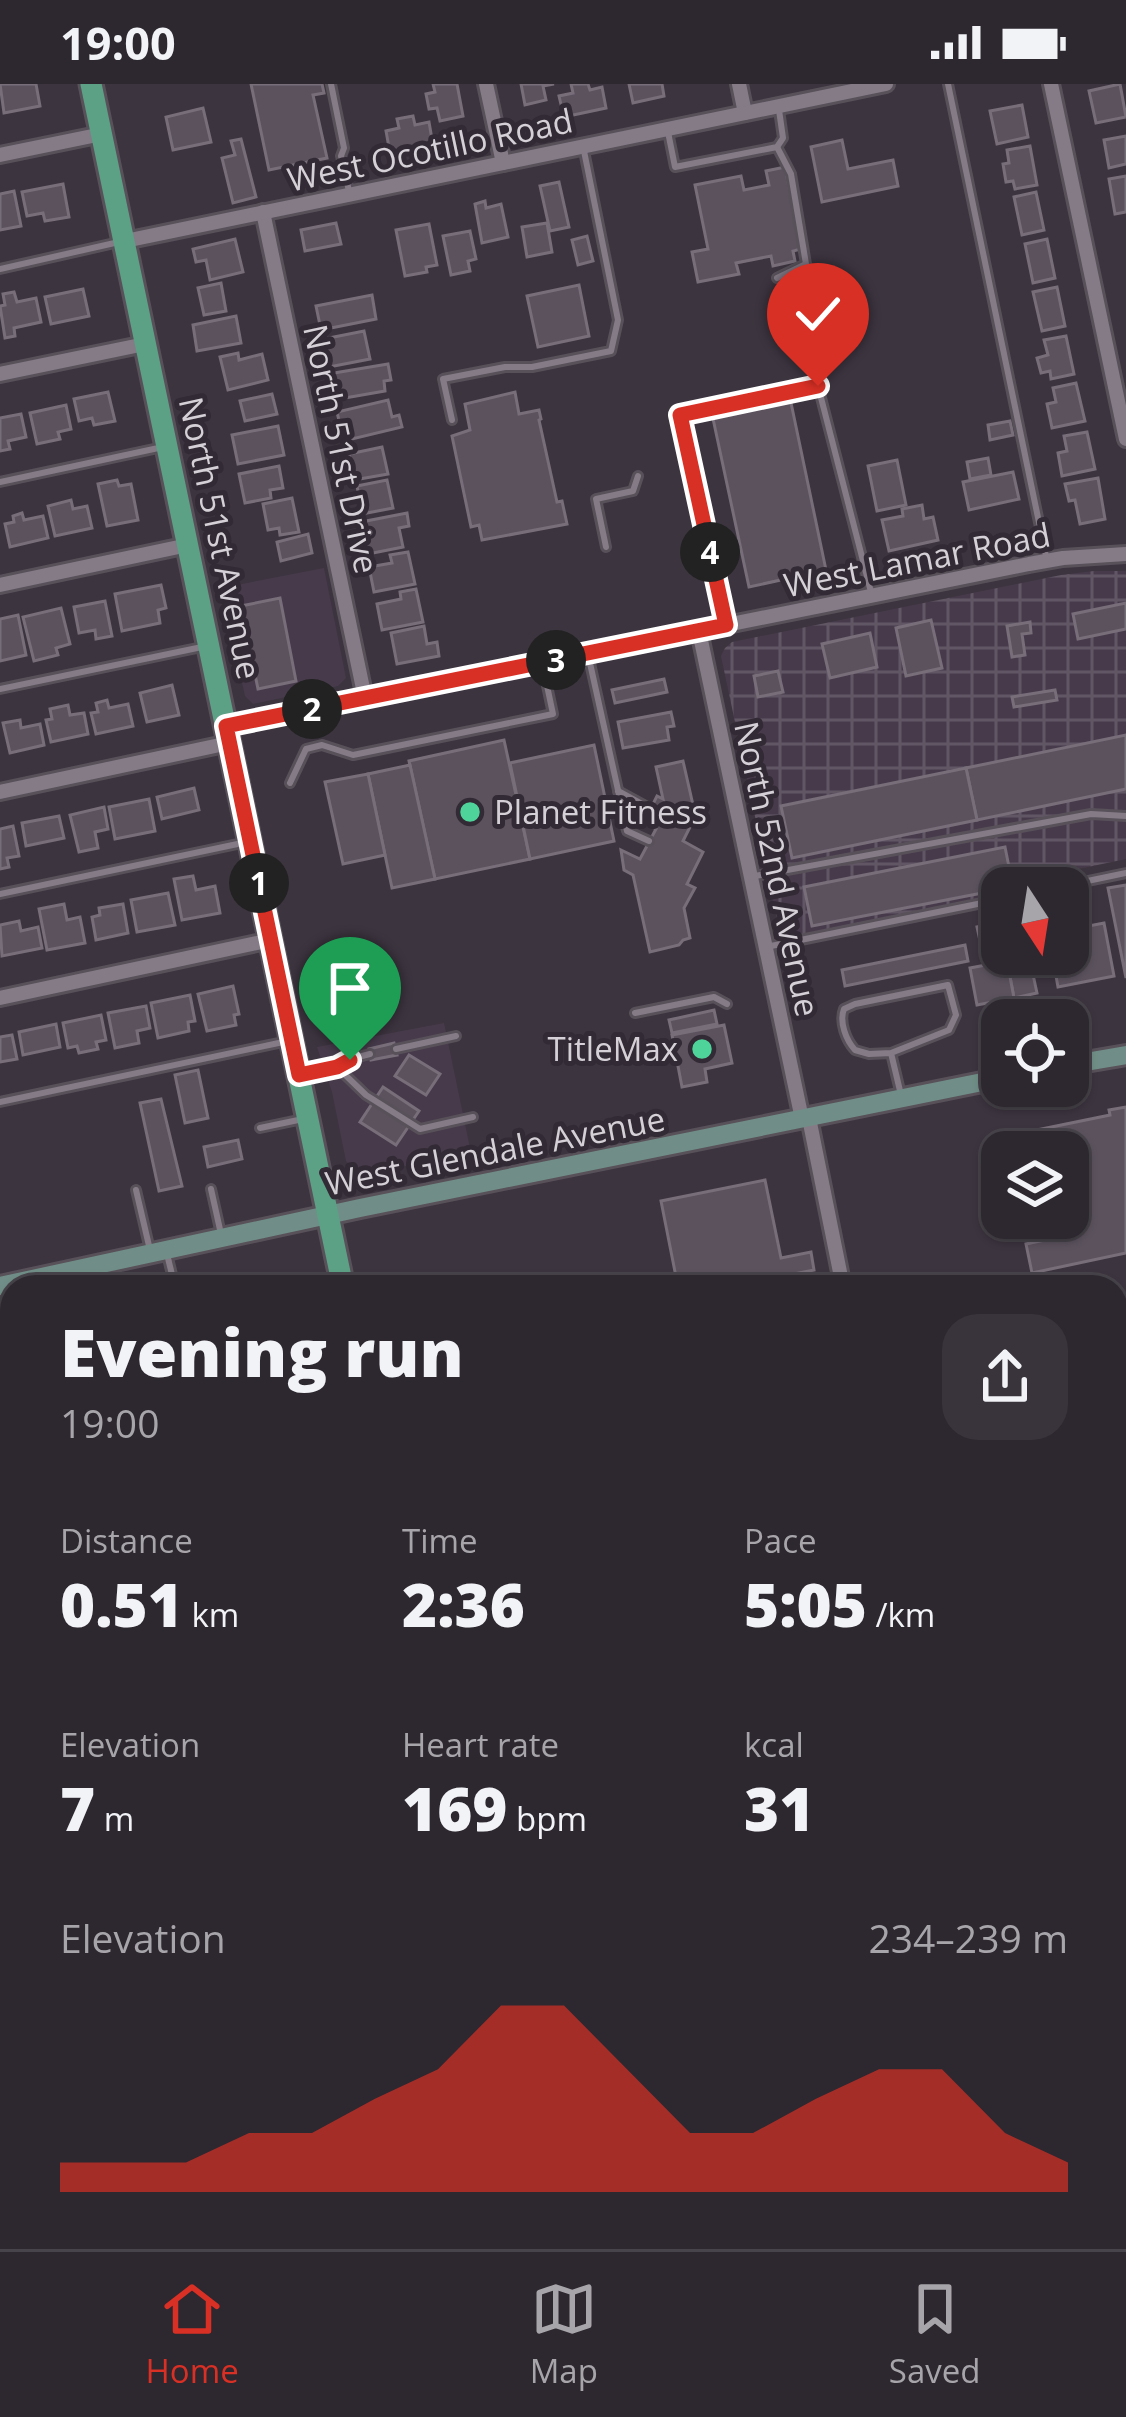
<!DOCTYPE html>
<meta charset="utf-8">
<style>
:root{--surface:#2d272f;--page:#39333b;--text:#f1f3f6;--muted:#a7a5aa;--line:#48444b;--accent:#d93025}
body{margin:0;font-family:"Open Sans",sans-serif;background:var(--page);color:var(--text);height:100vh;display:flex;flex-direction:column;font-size:45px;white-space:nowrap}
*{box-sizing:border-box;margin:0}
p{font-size:39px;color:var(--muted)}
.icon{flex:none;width:66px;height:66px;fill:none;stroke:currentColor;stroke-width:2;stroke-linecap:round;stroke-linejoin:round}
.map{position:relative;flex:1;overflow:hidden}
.drawer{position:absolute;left:0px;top:1191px;width:1128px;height:975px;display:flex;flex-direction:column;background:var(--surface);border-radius:36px 36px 0 0;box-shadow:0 3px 9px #0004,0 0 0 3px var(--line)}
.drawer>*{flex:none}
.needle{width:78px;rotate:168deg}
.controls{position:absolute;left:981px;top:783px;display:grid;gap:24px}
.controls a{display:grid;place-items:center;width:108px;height:108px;border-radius:24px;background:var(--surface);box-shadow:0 3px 9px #0004,0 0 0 3px var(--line);font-size:60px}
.pin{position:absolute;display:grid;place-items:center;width:102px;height:102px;color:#fff;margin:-123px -51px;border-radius:50% 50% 50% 0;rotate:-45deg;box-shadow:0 0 12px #0007}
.pin .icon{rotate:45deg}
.km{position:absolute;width:60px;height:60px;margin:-30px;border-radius:50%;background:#222;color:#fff;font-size:33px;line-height:60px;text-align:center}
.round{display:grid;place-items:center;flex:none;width:126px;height:126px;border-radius:36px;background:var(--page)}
.head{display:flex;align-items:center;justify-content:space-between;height:204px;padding:0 60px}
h1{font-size:66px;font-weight:800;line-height:90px}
.stats{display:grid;grid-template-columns:repeat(3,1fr);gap:18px;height:204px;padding:12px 60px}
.stats div{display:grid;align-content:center}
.stats b{font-size:60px;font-weight:800}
.stats small{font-size:33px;font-weight:400}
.stats p{font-size:33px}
.chart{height:336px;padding:24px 60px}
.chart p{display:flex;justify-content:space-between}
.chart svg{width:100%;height:216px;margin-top:12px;fill:var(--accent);opacity:.7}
.status{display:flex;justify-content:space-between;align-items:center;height:84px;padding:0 60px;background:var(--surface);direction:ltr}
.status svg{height:33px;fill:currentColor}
.menu{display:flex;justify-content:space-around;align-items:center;height:168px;border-top:3px solid var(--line);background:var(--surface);font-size:33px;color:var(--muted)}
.menu a{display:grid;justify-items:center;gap:6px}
.menu .selected{color:var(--accent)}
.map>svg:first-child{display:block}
.built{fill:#473b4b}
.industrial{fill:url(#industrial-grid)}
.building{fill:#5b525e;stroke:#776e7a;stroke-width:3}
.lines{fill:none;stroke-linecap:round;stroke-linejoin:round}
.service-casing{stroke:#58515a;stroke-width:12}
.minor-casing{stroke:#58515a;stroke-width:20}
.tertiary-casing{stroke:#58515a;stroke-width:22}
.secondary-casing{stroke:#58515a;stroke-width:24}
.primary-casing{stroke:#58515a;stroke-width:27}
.path{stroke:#88828b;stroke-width:3;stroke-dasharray:3 9;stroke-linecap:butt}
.service{stroke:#847b87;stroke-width:6}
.minor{stroke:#847b87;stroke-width:14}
.tertiary{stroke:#847b87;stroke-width:16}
.secondary{stroke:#708e87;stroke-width:18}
.primary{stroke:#5ca086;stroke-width:21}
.route-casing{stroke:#fff;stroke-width:24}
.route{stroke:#d93025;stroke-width:15}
.poi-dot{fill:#4ed39a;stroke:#322a34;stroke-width:4.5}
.labels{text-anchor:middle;stroke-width:10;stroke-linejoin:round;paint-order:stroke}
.street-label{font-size:33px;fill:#d5d0d7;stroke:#322a34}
.poi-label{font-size:33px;fill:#d5d0d7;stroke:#322a34;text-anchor:start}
</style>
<div class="status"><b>19:00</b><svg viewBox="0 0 49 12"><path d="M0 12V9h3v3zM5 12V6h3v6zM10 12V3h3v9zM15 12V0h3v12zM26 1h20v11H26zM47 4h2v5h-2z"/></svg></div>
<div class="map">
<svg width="1126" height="2165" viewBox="0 0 1126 2165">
<defs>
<pattern id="industrial-grid" width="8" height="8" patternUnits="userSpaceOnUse" patternTransform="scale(3)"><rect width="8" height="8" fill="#473b4b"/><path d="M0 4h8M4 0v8" fill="none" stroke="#615664"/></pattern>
</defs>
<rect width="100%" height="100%" fill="#3c343f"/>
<!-- built -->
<g class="built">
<polygon points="324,484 346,594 338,602 253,620 245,612 221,504"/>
<polygon points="444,939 471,1069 365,1090 353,1086 346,1077 332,1008 317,963"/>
</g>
<!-- industrial -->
<polygon class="industrial" points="1094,487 1126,487 1126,775 1021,797 1016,804 1002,804 1002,809 781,855 721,572 725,564 732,558 1061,491"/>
<!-- building -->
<g class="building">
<polygon points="0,0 36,0 40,22 4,29"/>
<polygon points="251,0 322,0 324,9 313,11 327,74 269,86"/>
<polygon points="433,0 457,0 463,32 440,37 437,24 429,25 426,10 435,8"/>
<polygon points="521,0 554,0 543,2 546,16 525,21"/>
<polygon points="571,0 588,0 590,6 602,3 606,24 564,33 559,12 573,9"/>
<polygon points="629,0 662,0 664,12 633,19"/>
<polygon points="1120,0 1126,33 1096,39 1089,7"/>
<polygon points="1022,21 1028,53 997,60 990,27"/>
<polygon points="203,24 211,58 173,66 166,33"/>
<polygon points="413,32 415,41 429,38 433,61 390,69 386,47 399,44 397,35"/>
<polygon points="1126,52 1126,80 1109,84 1104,56"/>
<polygon points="241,55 256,113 233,119 222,74 235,71 231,57"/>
<polygon points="842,56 848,85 893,76 898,102 822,118 811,63"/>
<polygon points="1030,62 1037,101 1015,105 1013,97 1006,98 1003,80 1009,79 1007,66"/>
<polygon points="785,83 801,165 793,167 795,177 773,182 771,172 736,179 739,190 698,198 692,168 708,165 695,101 741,92 744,106 769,101 766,87"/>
<polygon points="1126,92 1126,128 1115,130 1109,95"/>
<polygon points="559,98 569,143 550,147 540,102"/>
<polygon points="63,100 69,133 45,137 43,129 27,132 22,108"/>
<polygon points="14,107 21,142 0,146 0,110"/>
<polygon points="1036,108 1044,146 1022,151 1014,113"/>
<polygon points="485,117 486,124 501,120 508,153 482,159 475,120"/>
<polygon points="336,139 341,160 305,167 301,146"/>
<polygon points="547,139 552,168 527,173 522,143"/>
<polygon points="429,140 437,181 426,183 427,188 405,192 396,146"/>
<polygon points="470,147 476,175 468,177 470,187 451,191 443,152"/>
<polygon points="587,152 593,177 578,181 572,156"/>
<polygon points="235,155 243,188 210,196 206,176 196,178 193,165"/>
<polygon points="1047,155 1055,194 1033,199 1025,160"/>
<polygon points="814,191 822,233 810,236 811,241 792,245 783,197"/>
<polygon points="221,199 226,227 204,231 198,204"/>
<polygon points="579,201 589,252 538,263 527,212"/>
<polygon points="1057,203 1065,242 1042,247 1033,208"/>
<polygon points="83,205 89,232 51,240 45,213"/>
<polygon points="14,208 17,218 36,214 41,238 14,244 15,252 5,254 0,222 5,221 3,210"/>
<polygon points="372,211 376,235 321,246 316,222"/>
<polygon points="236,232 241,259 197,267 193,241"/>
<polygon points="364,247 370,275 329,283 324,255"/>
<polygon points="1066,252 1074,290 1051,295 1050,287 1041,289 1037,274 1048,271 1044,256"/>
<polygon points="238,269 239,276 262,270 268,296 228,306 220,273"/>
<polygon points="388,280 391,296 384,297 385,307 339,315 334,289"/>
<polygon points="1076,299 1085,337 1052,344 1047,320 1056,318 1053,304"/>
<polygon points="108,308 115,337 94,341 92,334 79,337 74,315"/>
<polygon points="515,308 519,330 539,326 541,335 539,336 557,418 562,417 567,440 482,456 479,441 471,443 452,352 470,346 465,320"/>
<polygon points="272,310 277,330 245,337 240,317"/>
<polygon points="790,314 826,486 749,503 712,330"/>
<polygon points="388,316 392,333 399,331 402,343 352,355 349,343 341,345 337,328"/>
<polygon points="66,321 71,345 58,348 60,355 37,360 30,329"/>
<polygon points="21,330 26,353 8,357 10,365 0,367 0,334"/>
<polygon points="1010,337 1013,351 990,356 988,341"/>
<polygon points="278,342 284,371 238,380 232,351"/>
<polygon points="1087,348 1095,385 1062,392 1058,369 1067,367 1064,352"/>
<polygon points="382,363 388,390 354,396 349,370"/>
<polygon points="988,374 991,391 970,395 967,378"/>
<polygon points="897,376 906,421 877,427 868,382"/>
<polygon points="279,382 283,404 270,406 271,414 245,419 239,390"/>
<polygon points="1013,388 1019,415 969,426 963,398"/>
<polygon points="1098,394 1105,435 1080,440 1075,416 1069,417 1065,400"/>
<polygon points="117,396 119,402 131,400 138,436 107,442 98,400"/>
<polygon points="387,396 393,424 362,430 357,402"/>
<polygon points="292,414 299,448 280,451 279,444 268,446 263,420"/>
<polygon points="71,416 73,425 87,422 92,444 55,452 48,422"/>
<polygon points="922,421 924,435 933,433 938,456 889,467 882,436 903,432 902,425"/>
<polygon points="22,429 24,436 43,432 48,454 10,463 5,440 14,438 13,432"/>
<polygon points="407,429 409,442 399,444 403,463 368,470 361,438"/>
<polygon points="308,450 312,469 281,477 277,458"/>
<polygon points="408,468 415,500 374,508 369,483 392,479 390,471"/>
<polygon points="161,501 166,524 158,526 160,539 122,547 115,510"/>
<polygon points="416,505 423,538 382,546 377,520 401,515 400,508"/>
<polygon points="280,514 296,597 258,605 241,522"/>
<polygon points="105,517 112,552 96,555 95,546 79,549 74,523"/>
<polygon points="1126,519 1126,545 1078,555 1073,530"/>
<polygon points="61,524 70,560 56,564 58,571 34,577 23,533"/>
<polygon points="18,531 26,571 0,577 0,535"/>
<polygon points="931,536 942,584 906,592 896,544"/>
<polygon points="1030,538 1031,549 1022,550 1025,571 1012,573 1007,542"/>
<polygon points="424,542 427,560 437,558 439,572 397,580 391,549"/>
<polygon points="870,549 877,583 830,594 822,560"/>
<polygon points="778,587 783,608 758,613 754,592"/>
<polygon points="664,595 667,608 615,619 612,606"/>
<polygon points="172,601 179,631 147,638 140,609"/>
<polygon points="1055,606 1057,616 1014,623 1012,613"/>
<polygon points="107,616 109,624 128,620 133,642 96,650 91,629 98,628 96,619"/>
<polygon points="68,621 70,631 84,629 88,650 51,658 46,636 52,635 50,625"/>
<polygon points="671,628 674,642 667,643 669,656 623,664 618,638"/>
<polygon points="20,636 21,644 40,640 44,661 10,669 3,639"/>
<polygon points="1126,651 1126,705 977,736 966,684"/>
<polygon points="504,656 530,775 435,795 409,677"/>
<polygon points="594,661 614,757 530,775 510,679"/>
<polygon points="683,677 693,721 688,730 695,733 683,757 703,768 687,800 695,804 684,824 690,854 683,856 679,861 650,868 633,791 624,786 621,766 640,775 656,745 644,738 657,712 663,715 656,683"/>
<polygon points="410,681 435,795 392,804 368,690"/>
<polygon points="966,684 977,736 792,774 781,722"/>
<polygon points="368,690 385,771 343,780 325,698"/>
<polygon points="194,704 199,726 162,735 157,713"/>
<polygon points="149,715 155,747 115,755 109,723"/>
<polygon points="104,723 108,745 95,748 98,764 79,768 70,731"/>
<polygon points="59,732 64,754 26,762 22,739"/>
<polygon points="13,742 19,772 7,774 9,783 0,785 0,745"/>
<polygon points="1005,763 1013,803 812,842 804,803"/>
<polygon points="193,792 196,806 215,802 220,829 182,836 174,795"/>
<polygon points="1126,801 1126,894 1108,804"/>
<polygon points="168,809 175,841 137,848 131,816"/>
<polygon points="64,820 67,836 80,833 85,859 47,866 39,825"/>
<polygon points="123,820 128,849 96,856 92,833 100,831 99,824"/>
<polygon points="19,837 21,847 38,843 42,864 2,872 0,841"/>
<polygon points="1104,839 1114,892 1058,903 1052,870 1068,870 1068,846"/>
<polygon points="991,840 998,873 984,876 977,843"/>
<polygon points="965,861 968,877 845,902 842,886"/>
<polygon points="1029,872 1037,909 1014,914 1007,877"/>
<polygon points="1007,877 1014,914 977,921 970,884"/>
<polygon points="233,902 239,930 234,931 236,941 207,947 198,910"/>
<polygon points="190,911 195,937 188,938 189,947 158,954 151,919"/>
<polygon points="146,922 150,944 137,947 139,959 115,964 108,929"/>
<polygon points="714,926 717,940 672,949 669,936"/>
<polygon points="101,931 106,956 96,958 98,965 79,969 77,962 68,964 63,939"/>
<polygon points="56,940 60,963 23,971 19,948"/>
<polygon points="724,941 732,979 705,985 707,998 682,1003 672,951"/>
<polygon points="12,951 17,975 0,978 0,953"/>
<polygon points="394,959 397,971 371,976 369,965"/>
<polygon points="409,971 440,990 426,1011 395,992"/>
<polygon points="198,986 208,1034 185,1039 175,991"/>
<polygon points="383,1003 419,1027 396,1061 360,1038"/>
<polygon points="161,1015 182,1102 159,1107 140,1019"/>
<polygon points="1126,1023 1126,1169 1032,1189 1026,1160 1054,1154 1050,1134 1068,1134 1068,1068 1036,1068 1032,1047 1110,1031 1109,1026"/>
<polygon points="238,1056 242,1075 208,1083 204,1063"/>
<polygon points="765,1096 781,1174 811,1168 814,1186 727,1203 678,1203 661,1117"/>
<polygon points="263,1190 264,1196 275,1194 277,1203 241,1203 240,1194"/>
<polygon points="12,1330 12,1426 0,1428 0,1333"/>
<polygon points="1126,1427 1126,1519 1121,1520 1116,1496 1116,1429"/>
<polygon points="10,1576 12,1581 12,1654 5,1655 0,1629 0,1578"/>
<polygon points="79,2154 131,2154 118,2157 120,2164 116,2165 81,2165"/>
</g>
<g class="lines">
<defs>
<g id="service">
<polyline points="331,0 344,64 341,72 349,107"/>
<polyline points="948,0 1047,477"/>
<polyline points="668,48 675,83 777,63 783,54 779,26"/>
<polyline points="777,63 791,90 806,180 777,194"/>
<polyline points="0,185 119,158"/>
<polyline points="452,336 443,295 505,283 532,283 611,267 618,236 583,62"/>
<polyline points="0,398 163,363"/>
<polyline points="606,463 596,415 633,407 638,392"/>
<polyline points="726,541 680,331 818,302 871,508"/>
<polyline points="588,570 627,747 649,757"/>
<polyline points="0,605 202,563"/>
<polyline points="290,699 306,665 322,661 353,671 553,630 542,578"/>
<polyline points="618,707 651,725"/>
<polyline points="755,792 1091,730 1126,732"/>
<polyline points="1054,804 1126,789"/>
<polyline points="0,810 247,758"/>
<polyline points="766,863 1002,815"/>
<polyline points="635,929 714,913 727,920"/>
<polyline points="396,965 456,952"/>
<path d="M 891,969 L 869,970 L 855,966 C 846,956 839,938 844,925 L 855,920 L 948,901 L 956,931 L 949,946 L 891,969 L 901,1011"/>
<polyline points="337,983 366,1011 420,1045 473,1033"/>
<polyline points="303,990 337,983 350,975 370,970"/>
<polyline points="0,1018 288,957"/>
<polyline points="260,1044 303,1035"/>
<polyline points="211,1105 221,1150"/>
<polyline points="136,1106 150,1166"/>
<polyline points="167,1170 175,1203"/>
<polyline points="797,1203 838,1195"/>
<polyline points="0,1320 12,1318"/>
<polyline points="1116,1550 1126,1604"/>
<polyline points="1116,1636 1126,1629"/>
<polyline points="0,1810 12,1824"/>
<polyline points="1116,2099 1126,2097"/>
<polyline points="0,2149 0,2165"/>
<polyline points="905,2154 907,2165"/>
<polyline points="1050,2154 1052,2165"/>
<polyline points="804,2165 857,2154"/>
</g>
<g id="minor">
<polyline points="486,0 503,79"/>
<polyline points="739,0 745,29"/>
<polyline points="1051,0 1126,355"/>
<polyline points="0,71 102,50"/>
<polyline points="263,128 365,614"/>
<polyline points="125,157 886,0"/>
<polyline points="0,290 145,260"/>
<polyline points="0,501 188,461"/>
<polyline points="699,547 802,1035"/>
<polyline points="226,642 1029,480 1063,474 1126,470"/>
<polyline points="0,708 229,659"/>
<polyline points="0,914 271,856"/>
<polyline points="809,1034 843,1203"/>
<polyline points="1116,1341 1126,1339"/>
<polyline points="0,1464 12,1461"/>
</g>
<g id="tertiary">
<polyline points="1116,2003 1126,2001"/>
<polyline points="383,2165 432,2154"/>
</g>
<g id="secondary">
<polyline points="1068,981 1126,971"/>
<polyline points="0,1202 360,1124 1002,994"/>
</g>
<g id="primary">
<polyline points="91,0 343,1203"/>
<polyline points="541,2154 544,2165"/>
</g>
</defs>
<!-- service casing -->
<use href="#service" class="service-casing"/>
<!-- minor casing -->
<use href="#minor" class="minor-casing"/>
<!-- tertiary casing -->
<use href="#tertiary" class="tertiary-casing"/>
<!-- secondary casing -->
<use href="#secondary" class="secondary-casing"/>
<!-- primary casing -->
<use href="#primary" class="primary-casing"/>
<!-- path -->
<polyline class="path" points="505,2154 505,2155"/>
<!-- service -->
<use href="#service" class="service"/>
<!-- minor -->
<use href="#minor" class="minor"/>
<!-- tertiary -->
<use href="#tertiary" class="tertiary"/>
<!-- secondary -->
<use href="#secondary" class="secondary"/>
<!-- primary -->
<use href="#primary" class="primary"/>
</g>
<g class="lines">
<defs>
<polyline id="route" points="350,976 337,983 299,991 226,642 726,541 680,331 818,302"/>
</defs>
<!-- route casing -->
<use href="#route" class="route-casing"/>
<!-- route -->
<use href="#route" class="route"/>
</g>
<!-- markers -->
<g class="poi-dot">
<circle cx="470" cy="728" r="12"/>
<circle cx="702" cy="965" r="12"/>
</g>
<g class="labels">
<!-- street labels -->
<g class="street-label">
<text transform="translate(430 66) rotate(-12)" y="12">West Ocotillo Road</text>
<text transform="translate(341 365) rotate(78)" y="12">North 51st Drive</text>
<text transform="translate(220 454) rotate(78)" y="12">North 51st Avenue</text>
<text transform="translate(917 476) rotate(-11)" y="12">West Lamar Road</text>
<text transform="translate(777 785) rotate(78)" y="12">North 52nd Avenue</text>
<text transform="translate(495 1067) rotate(-11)" y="12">West Glendale Avenue</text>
</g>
<!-- poi labels -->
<g class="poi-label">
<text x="494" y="740">Planet Fitness</text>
<text x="678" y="977" text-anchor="end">TitleMax</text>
</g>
</g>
</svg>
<div class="controls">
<a><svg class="needle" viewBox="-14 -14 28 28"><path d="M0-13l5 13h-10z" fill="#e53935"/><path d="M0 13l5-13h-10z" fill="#a7a5aa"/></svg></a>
<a><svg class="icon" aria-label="locate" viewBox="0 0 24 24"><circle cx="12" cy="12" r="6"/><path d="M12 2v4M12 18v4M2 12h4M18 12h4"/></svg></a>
<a><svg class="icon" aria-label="layers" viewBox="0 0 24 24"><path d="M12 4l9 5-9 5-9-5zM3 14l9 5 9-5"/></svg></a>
</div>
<div class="pin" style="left:350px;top:976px;background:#1e9e55"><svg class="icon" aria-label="arrive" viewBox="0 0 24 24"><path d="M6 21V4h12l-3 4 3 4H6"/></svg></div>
<div class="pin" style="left:818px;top:302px;background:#d93025"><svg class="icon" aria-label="check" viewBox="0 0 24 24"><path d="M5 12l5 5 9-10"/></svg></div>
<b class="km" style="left:259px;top:799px">1</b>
<b class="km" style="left:312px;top:625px">2</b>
<b class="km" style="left:556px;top:576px">3</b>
<b class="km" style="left:710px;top:468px">4</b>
<section class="drawer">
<div class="head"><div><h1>Evening run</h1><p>19:00</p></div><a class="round"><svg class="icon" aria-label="share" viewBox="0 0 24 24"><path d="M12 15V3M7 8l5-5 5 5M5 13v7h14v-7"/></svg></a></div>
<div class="stats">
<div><p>Distance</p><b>0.51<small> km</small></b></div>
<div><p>Time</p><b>2:36</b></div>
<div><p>Pace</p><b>5:05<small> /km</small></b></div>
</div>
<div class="stats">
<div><p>Elevation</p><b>7<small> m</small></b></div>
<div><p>Heart rate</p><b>169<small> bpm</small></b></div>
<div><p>kcal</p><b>31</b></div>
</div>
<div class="chart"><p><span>Elevation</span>234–239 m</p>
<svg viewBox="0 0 160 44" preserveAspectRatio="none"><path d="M0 44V38L10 38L20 38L30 32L40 32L50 25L60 19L70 6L80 6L90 19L100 32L110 32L120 25L130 19L140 19L150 32L160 38V44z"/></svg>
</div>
</section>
</div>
<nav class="menu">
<a class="selected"><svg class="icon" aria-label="home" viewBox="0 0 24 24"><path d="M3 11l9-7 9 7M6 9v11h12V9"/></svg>Home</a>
<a><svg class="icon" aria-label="map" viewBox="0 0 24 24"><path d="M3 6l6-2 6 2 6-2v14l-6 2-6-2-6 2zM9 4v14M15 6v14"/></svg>Map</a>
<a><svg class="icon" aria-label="saved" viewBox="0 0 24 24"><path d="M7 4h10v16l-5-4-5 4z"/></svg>Saved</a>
</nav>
